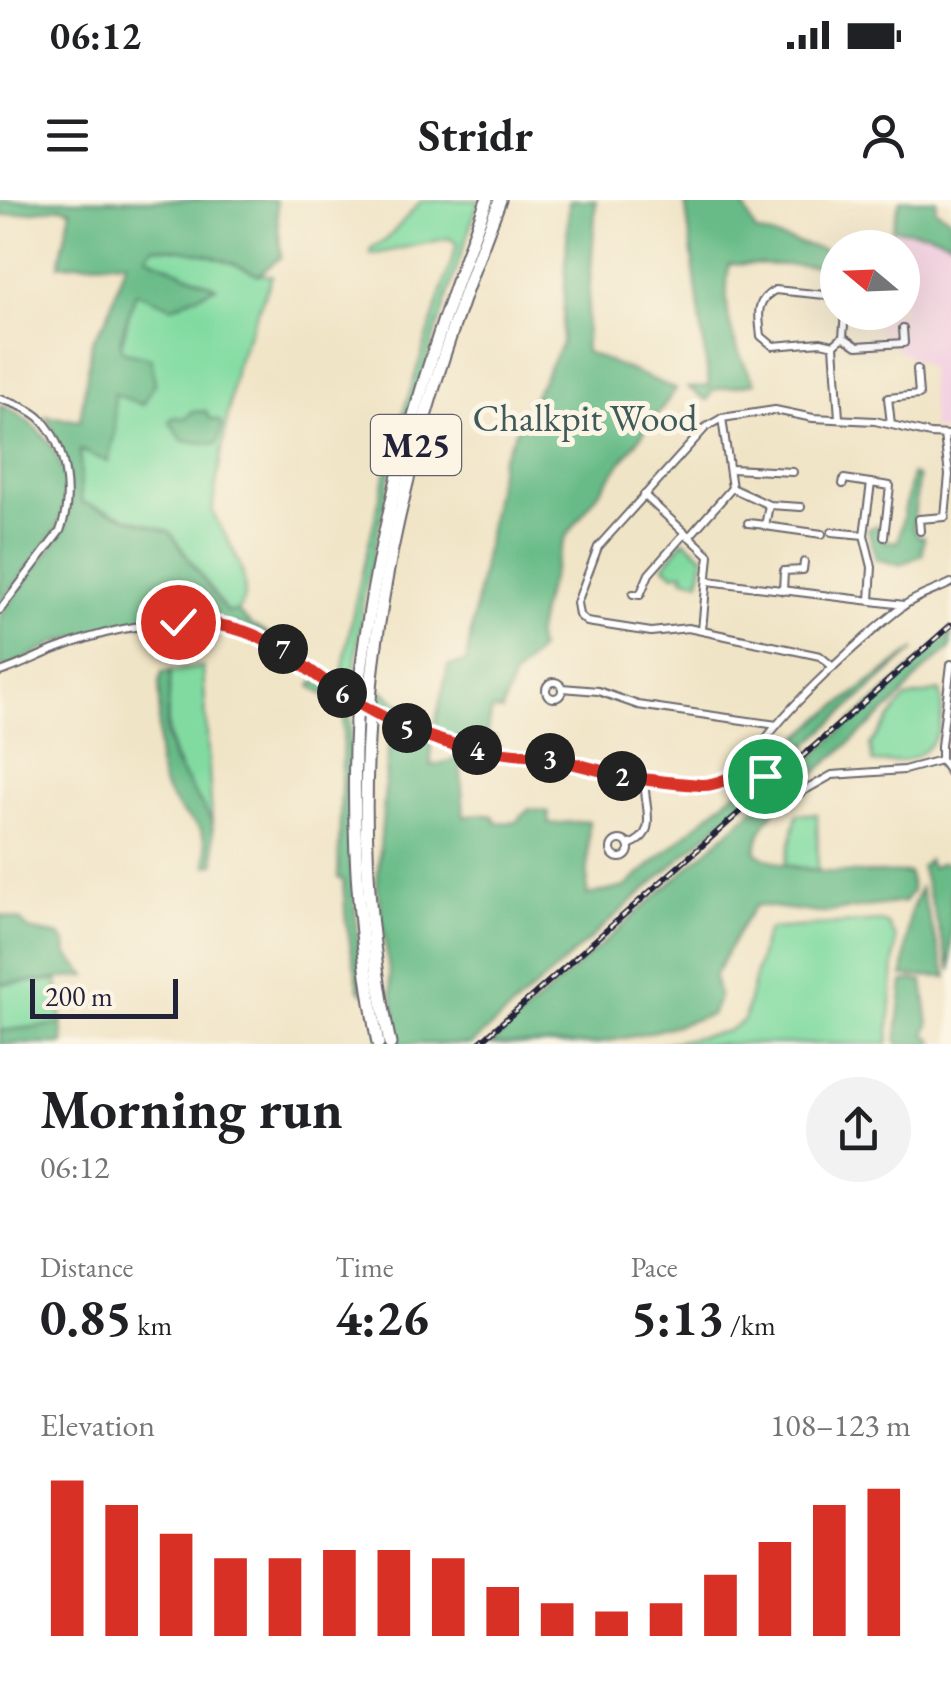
<!DOCTYPE html>
<meta charset="utf-8">
<style>
:root{--surface:#fff;--page:#f2f2f2;--text:#202124;--muted:#757577;--accent:#d93025}
body{margin:0;font-family:"EB Garamond",serif;background:var(--page);color:var(--text);height:100vh;display:flex;flex-direction:column;font-size:38px;white-space:nowrap}
*{box-sizing:border-box;margin:0}
p{font-size:32px;color:var(--muted)}
.icon{flex:none;width:55px;height:55px;fill:none;stroke:currentColor;stroke-width:2;stroke-linecap:round;stroke-linejoin:round}
.map{position:relative;height:844px;overflow:hidden}
.drawer{display:flex;flex-direction:column;background:var(--surface);flex:1}
.drawer>*{flex:none}
.needle{width:65px;rotate:289deg}
.fabs{position:absolute;left:820px;top:30px;display:grid;gap:20px}
.fabs a{display:grid;place-items:center;width:100px;height:100px;border-radius:50%;background:var(--surface);box-shadow:0 10px 40px #0002;font-size:50px}
.scale{position:absolute;left:30px;bottom:25px;width:148px;box-sizing:border-box;padding-left:10px;border:5px solid #22223b;border-top:0;font-size:28px;line-height:35px;white-space:nowrap;color:#22223b;-webkit-text-stroke:8px #fcf5e5;paint-order:stroke}
.pin{position:absolute;display:grid;place-items:center;width:85px;height:85px;color:#fff;margin:-42px;border:5px solid #fff;border-radius:50%;box-shadow:0 2px 10px #0007}
.km{position:absolute;width:50px;height:50px;margin:-25px;border-radius:50%;background:#222;color:#fff;font-size:28px;line-height:50px;text-align:center}
.round{display:grid;place-items:center;flex:none;width:105px;height:105px;border-radius:52px;background:var(--page)}
.headline{display:flex;align-items:center;justify-content:space-between;height:170px;padding:0 40px}
h1{font-size:55px;font-weight:700;line-height:75px}
.figures{display:grid;grid-template-columns:repeat(3,1fr);gap:15px;height:170px;padding:10px 40px}
.figures div{display:grid;align-content:center}
.figures b{font-size:50px;font-weight:700}
.figures small{font-size:28px;font-weight:400}
.figures p{font-size:28px}
.chart{height:280px;padding:20px 40px}
.chart p{display:flex;justify-content:space-between}
.chart svg{width:100%;height:180px;margin-top:10px;stroke:var(--accent);stroke-width:6}
.status{display:flex;justify-content:space-between;align-items:center;height:70px;padding:0 50px;background:var(--surface);direction:ltr}
.status svg{height:28px;fill:currentColor}
header{display:flex;justify-content:space-between;align-items:center;height:130px;padding:0 40px;background:var(--surface);font-size:45px;font-weight:700}
.map>svg:first-child{display:block}
.built{fill:#f2cfe1}
.green{fill:#81dba1;stroke:#527e6e;stroke-width:2.5}
.forest{fill:#68bb87;stroke:#456e61;stroke-width:2.5}
.lines{fill:none;stroke-linecap:round;stroke-linejoin:round}
.minor-tunnel{stroke:#c7bdaa;stroke-width:6;stroke-dasharray:6 3;stroke-linecap:butt}
.minor-casing{stroke:#6a666c;stroke-width:10}
.highway-casing{stroke:#6a666c;stroke-width:15}
.minor{stroke:#fff;stroke-width:6}
.highway{stroke:#fff;stroke-width:11}
.rail-casing{stroke:#22223b;stroke-width:6}
.rail{stroke:#fcf5e5;stroke-width:2.5;stroke-dasharray:8;stroke-linecap:butt}
.highway-bridge-casing{stroke:#6a666c;stroke-width:15;stroke-linecap:butt}
.highway-bridge{stroke:#fff;stroke-width:11}
.route-casing{stroke:#fff;stroke-width:20}
.route{stroke:#d93025;stroke-width:12}
.labels{text-anchor:middle;stroke-width:10;stroke-linejoin:round;paint-order:stroke}
.shield{fill:#fcf5e5;stroke:#63616e;stroke-width:2.5}
.shield-label{font-size:35px;font-weight:bold;fill:#22223b}
.park-label{font-size:38px;fill:#3e5a5a;stroke:#fcf5e5}
</style>
<div class="status"><b>06:12</b><svg viewBox="0 0 49 12"><path d="M0 12V9h3v3zM5 12V6h3v6zM10 12V3h3v9zM15 12V0h3v12zM26 1h20v11H26zM47 4h2v5h-2z"/></svg></div>
<header><svg class="icon" aria-label="menu" viewBox="0 0 24 24"><path d="M4 6h16M4 12h16M4 18h16"/></svg>Stridr<svg class="icon" aria-label="person" viewBox="0 0 24 24"><circle cx="12" cy="8" r="4"/><path d="M4 21q1-7 8-7t8 7"/></svg></header>
<div class="map">
<svg width="951" height="844" viewBox="0 0 951 844">
<rect width="100%" height="100%" fill="#fcf5e5"/>
<filter id="ink" filterUnits="userSpaceOnUse"><feTurbulence type="fractalNoise" baseFrequency=".01" numOctaves="2"/><feDisplacementMap in="SourceGraphic" scale="20" xChannelSelector="R" yChannelSelector="G"/><feConvolveMatrix kernelMatrix="1 2 1 2 8 2 1 2 1" color-interpolation-filters="sRGB"/></filter>
<filter id="wash" filterUnits="userSpaceOnUse"><feTurbulence type="fractalNoise" baseFrequency=".0048" numOctaves="4" result="noise"/><feDisplacementMap in="SourceGraphic" scale="40" xChannelSelector="R" yChannelSelector="G"/><feGaussianBlur stdDeviation="2.25" result="paint"/><feColorMatrix in="noise" values="0 0 0 0 0 0 0 0 0 0 0 0 0 0 0 0 0 1.4 0 .05"/><feComposite in="paint" operator="in"/></filter>
<g filter="url(#wash)">
<rect width="100%" height="100%" fill="#f0e4c6"/>
<!-- built -->
<polygon class="built" points="892,29 929,33 951,42 951,230 932,230 929,168 894,147 892,136 879,137 875,113 902,112 902,48 872,48"/>
<!-- green -->
<g class="green">
<polygon points="422,0 479,0 393,262 363,399 352,494 341,478 355,403 390,255 457,44 449,38 371,55 371,48 386,40"/>
<path d="M 153,47 C 178,49 202,51 226,59 C 243,64 254,74 272,76 L 236,166 L 213,303 L 213,313 C 226,339 260,384 237,411 L 227,412 L 170,332 L 81,302 L 80,249 L 115,232 C 110,184 122,137 136,91 L 215,87 L 145,56 Z"/>
<polygon points="684,340 704,356 700,381 683,378 684,372 674,374 664,365"/>
<path d="M 203,467 L 212,621 C 171,560 162,545 171,471 Z"/>
<path d="M 940,491 C 949,540 922,567 873,562 L 870,545 L 902,502 L 906,498 Z"/>
<polygon points="797,614 817,614 818,670 785,665"/>
<polygon points="879,721 888,724 896,739 888,844 662,844 727,831 744,820 765,736 770,729"/>
<polygon points="57,780 62,824 0,831 0,784"/>
</g>
<!-- forest -->
<g class="forest">
<path d="M 0,0 L 276,0 L 281,57 L 258,75 C 223,56 192,50 153,47 L 146,56 L 216,87 L 172,107 L 136,92 L 121,139 L 122,151 L 151,158 L 155,183 L 143,205 L 114,194 L 115,232 L 108,262 L 80,250 L 81,302 L 170,332 L 226,412 L 237,411 L 250,424 L 291,447 L 229,421 L 177,419 L 121,426 L 58,442 L 9,467 L 0,467 L 0,416 L 63,332 C 80,287 65,257 46,216 L 80,221 L 92,141 L 107,118 L 126,61 L 59,65 L 71,10 L 62,7 L 0,16 Z"/>
<polygon points="569,0 596,0 585,152 676,189 565,338 543,402 536,437 539,450 513,478 502,511 492,510 487,536 495,537 499,550 484,549 435,530 433,536 378,513 380,489 434,529 448,466 466,462 501,260 562,143"/>
<path d="M 685,0 L 741,0 L 756,32 L 837,53 L 837,66 L 729,64 C 722,109 731,145 755,183 L 713,190 L 707,200 L 688,188 L 709,186 Z"/>
<polygon points="900,0 937,0 935,9 951,19 951,42 929,33 892,29"/>
<path d="M 0,205 C 51,228 81,275 56,330 L 0,405 Z"/>
<polygon points="206,211 209,218 220,221 222,226 217,244 183,241 169,221 174,217 186,218 192,212"/>
<polygon points="912,274 918,277 913,328 918,336 924,337 922,355 899,365 876,359 868,329 876,325 880,329 882,340 898,342"/>
<path d="M 951,433 L 950,449 L 925,469 L 895,503 L 795,591 L 790,593 L 783,587 L 778,592 L 782,596 C 774,616 754,631 757,653 C 801,679 860,672 909,673 L 912,691 L 904,702 L 819,713 L 757,705 C 747,712 722,762 714,777 L 719,797 L 711,815 L 645,834 L 594,844 L 490,844 Z"/>
<polygon points="915,449 472,844 399,844 377,684 390,528 431,541 431,566 460,558 464,617 479,614 493,616 496,623 516,622 529,609 549,612 548,624 589,621 587,695 625,687 750,579 757,583 768,573 762,569 820,519"/>
<polygon points="171,471 166,533 173,560 212,621 215,664 207,666 206,643 200,628 180,611 164,587 158,565 160,480 162,472"/>
<polygon points="314,481 320,481 351,502 349,644 363,793 359,789 346,722 343,680 338,678 344,510 311,486"/>
<polygon points="928,660 931,668 941,663 951,664 951,771 921,667"/>
<polygon points="920,688 947,777 903,776 910,714"/>
<polygon points="0,715 20,720 29,730 60,736 66,743 67,754 87,776 0,784"/>
<polygon points="911,780 923,781 929,825 925,834 933,839 934,844 896,844 903,782"/>
<polygon points="62,824 64,844 0,844 0,831"/>
</g>
</g>
<g filter="url(#ink)">
<g class="lines">
<!-- minor-tunnel -->
<polyline class="minor-tunnel" points="765,575 780,590"/>
<defs>
<g id="minor">
<polyline points="843,137 845,112"/>
<path d="M 834,145 L 821,142 L 773,146 L 761,136 C 759,115 754,102 775,90 L 825,95 L 838,101"/>
<polyline points="834,145 843,137 857,146 904,143 903,128"/>
<polyline points="834,145 839,218"/>
<path d="M 0,199 C 13,203 32,209 42,220 C 67,247 73,299 60,331 L 0,410"/>
<polyline points="891,224 888,198 919,195 917,169"/>
<polyline points="731,269 793,272"/>
<polyline points="843,284 844,279 890,286 884,337"/>
<polyline points="732,288 769,305 801,307"/>
<polyline points="644,295 709,355 702,430"/>
<polyline points="769,305 765,326 822,334"/>
<polyline points="748,323 766,325"/>
<polyline points="920,331 919,319 945,317 949,275 944,235"/>
<polyline points="832,332 864,335"/>
<polyline points="689,337 732,288 722,218"/>
<polyline points="708,381 904,405"/>
<polyline points="783,391 784,371 803,370 804,362"/>
<polyline points="633,394 640,395 649,374 685,333"/>
<polyline points="870,400 872,367 864,335 871,283"/>
<polyline points="951,464 941,546 941,560 951,574"/>
<polyline points="833,467 820,456 688,428 651,432 587,422 579,415 577,403 598,347 706,227 722,218 775,210 813,218 875,221 930,234 951,235"/>
<path d="M 0,472 C 19,466 38,456 56,449 C 105,430 160,418 212,424 C 273,431 302,468 350,498 C 382,518 418,535 454,545 C 486,553 519,553 551,559 C 602,568 648,581 701,585 C 724,587 744,564 765,575"/>
<circle cx="554" cy="490" r="8"/>
<polyline points="562,488 598,491 638,505 777,525"/>
<path d="M 750,571 C 752,535 870,431 902,407 C 916,396 935,391 951,383"/>
<polyline points="780,590 793,597 832,575 904,570 941,560"/>
<circle cx="620" cy="649" r="9"/>
<path d="M 628,645 C 662,635 642,604 645,579"/>
</g>
<g id="highway">
<path d="M 359,488 C 378,318 426,159 487,0"/>
<path d="M 370,499 C 385,326 437,161 500,0"/>
<path d="M 356,520 C 351,629 358,737 378,844"/>
<path d="M 369,522 C 362,629 368,738 390,844"/>
</g>
</defs>
<!-- minor casing -->
<use href="#minor" class="minor-casing"/>
<!-- highway casing -->
<use href="#highway" class="highway-casing"/>
<!-- minor -->
<use href="#minor" class="minor"/>
<!-- highway -->
<use href="#highway" class="highway"/>
<defs>
<polyline id="rail" points="478,844 951,425"/>
</defs>
<!-- rail casing -->
<use href="#rail" class="rail-casing"/>
<!-- rail -->
<use href="#rail" class="rail"/>
<defs>
<g id="highway-bridge">
<polyline points="356,520 359,488"/>
<polyline points="369,522 370,499"/>
</g>
</defs>
<!-- highway-bridge casing -->
<use href="#highway-bridge" class="highway-bridge-casing"/>
<!-- highway-bridge -->
<use href="#highway-bridge" class="highway-bridge"/>
</g>
</g>
<g class="lines" filter="url(#ink)">
<defs>
<path id="route" d="M 178,422 C 265,422 281,454 348,497 C 380,517 416,534 452,544 C 485,553 517,553 550,558 C 575,563 599,571 624,576 C 649,581 675,583 700,585 C 723,587 744,564 765,576"/>
</defs>
<!-- route casing -->
<use href="#route" class="route-casing"/>
<!-- route -->
<use href="#route" class="route"/>
</g>
<g class="labels">
<!-- shield labels -->
<rect class="shield" x="371" y="215" width="90" height="60" rx="8"/>
<g class="shield-label">
<text x="416" y="257">M25</text>
</g>
<!-- park labels -->
<g class="park-label">
<text x="585" y="231">Chalkpit Wood</text>
</g>
</g>
</svg>
<div class="fabs">
<a><svg class="needle" viewBox="-14 -14 28 28"><path d="M0-13l5 13h-10z" fill="#e53935"/><path d="M0 13l5-13h-10z" fill="#757577"/></svg></a>
</div>
<div class="scale">200 m</div>
<div class="pin" style="left:765px;top:576px;background:#1e9e55"><svg class="icon" aria-label="arrive" viewBox="0 0 24 24"><path d="M6 21V4h12l-3 4 3 4H6"/></svg></div>
<div class="pin" style="left:178px;top:422px;background:#d93025"><svg class="icon" aria-label="check" viewBox="0 0 24 24"><path d="M5 12l5 5 9-10"/></svg></div>
<b class="km" style="left:622px;top:576px">2</b>
<b class="km" style="left:550px;top:558px">3</b>
<b class="km" style="left:477px;top:550px">4</b>
<b class="km" style="left:407px;top:528px">5</b>
<b class="km" style="left:342px;top:493px">6</b>
<b class="km" style="left:283px;top:449px">7</b>
</div>
<section class="drawer">
<div class="headline"><div><h1>Morning run</h1><p>06:12</p></div><a class="round"><svg class="icon" aria-label="share" viewBox="0 0 24 24"><path d="M12 15V3M7 8l5-5 5 5M5 13v7h14v-7"/></svg></a></div>
<div class="figures">
<div><p>Distance</p><b>0.85<small> km</small></b></div>
<div><p>Time</p><b>4:26</b></div>
<div><p>Pace</p><b>5:13<small> /km</small></b></div>
</div>
<div class="chart"><p><span>Elevation</span>108–123 m</p>
<svg viewBox="0 0 160 44" preserveAspectRatio="none"><path d="M5 44V6M15 44V12M25 44V19M35 44V25M45 44V25M55 44V23M65 44V23M75 44V25M85 44V32M95 44V36M105 44V38M115 44V36M125 44V29M135 44V21M145 44V12M155 44V8"/></svg>
</div>
</section>
